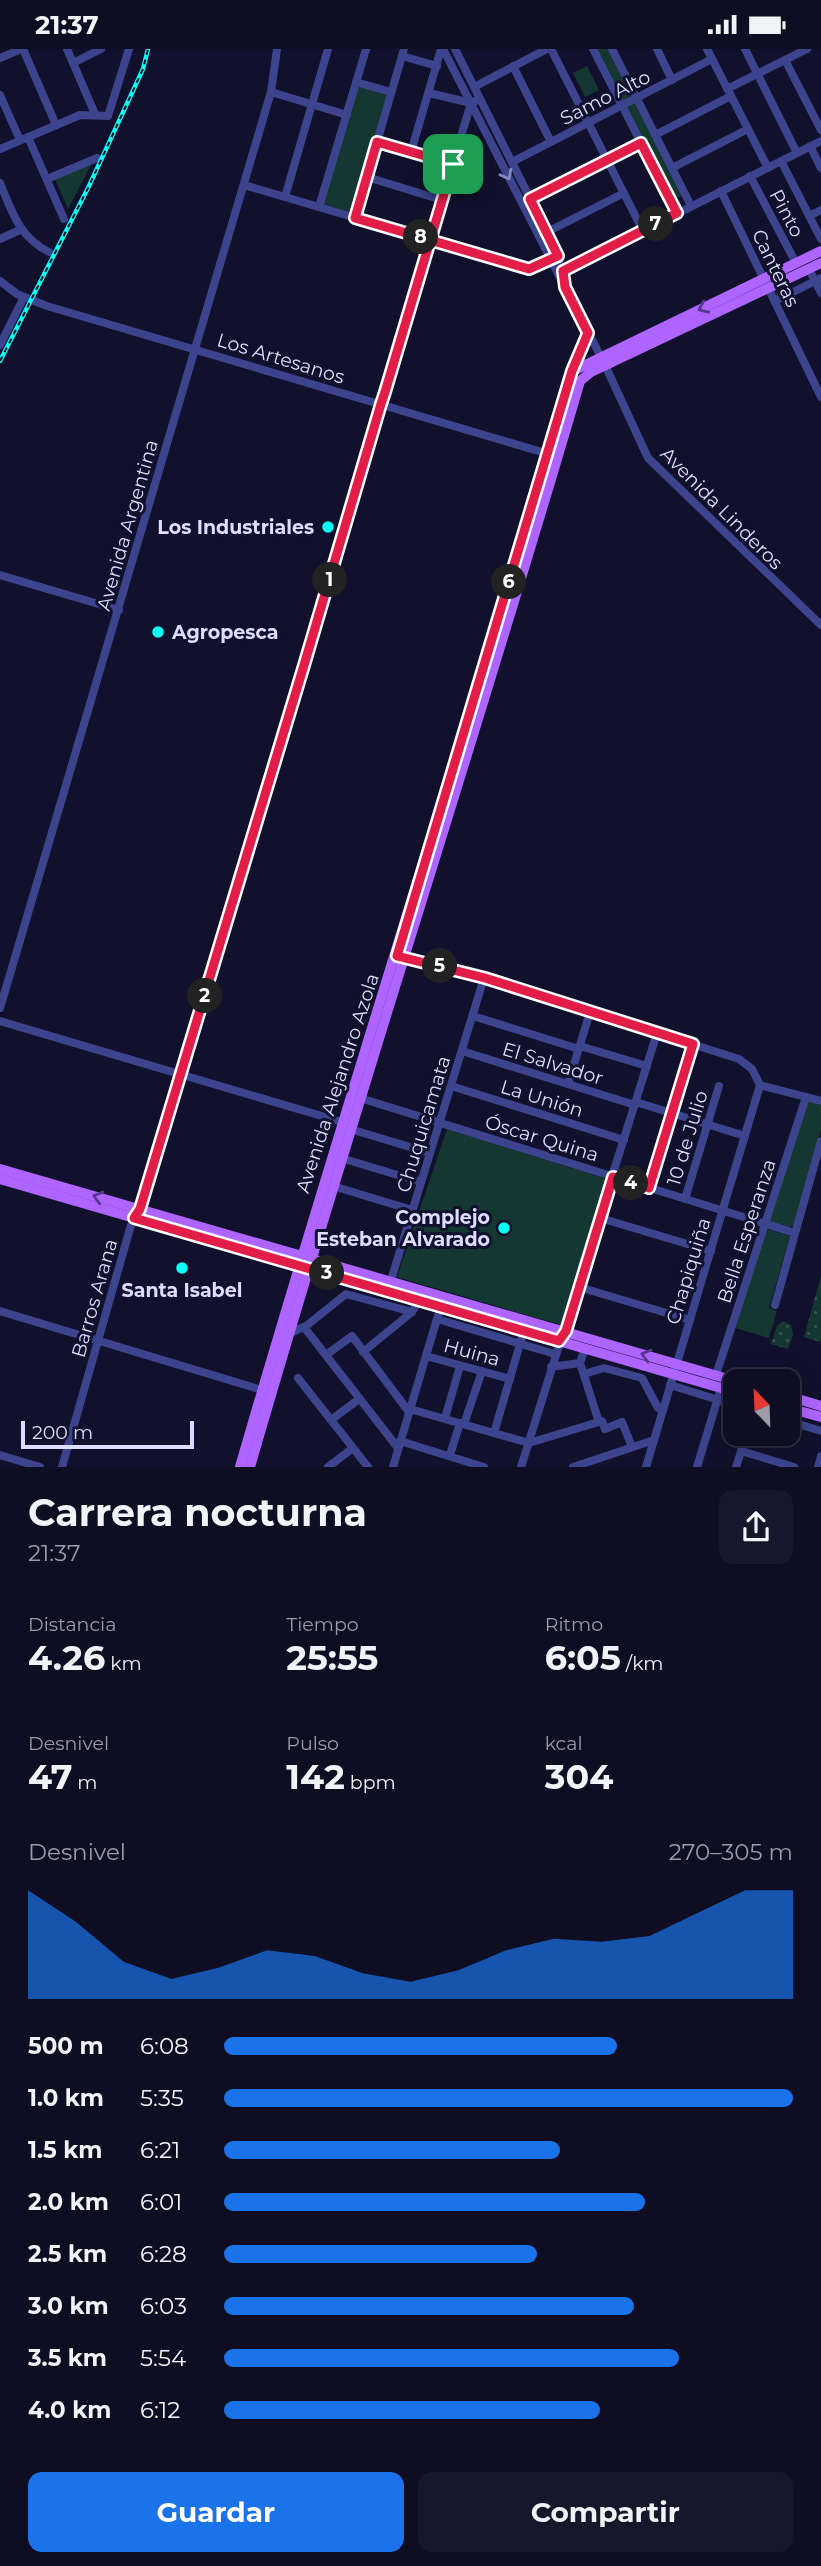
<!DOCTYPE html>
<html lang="es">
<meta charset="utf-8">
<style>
:root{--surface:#0e0d22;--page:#17162a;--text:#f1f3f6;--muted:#9b9ca5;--line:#2e2d40;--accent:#1a73e8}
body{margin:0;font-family:Montserrat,sans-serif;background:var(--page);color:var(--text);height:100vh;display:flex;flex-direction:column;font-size:26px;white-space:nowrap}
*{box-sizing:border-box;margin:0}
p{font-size:23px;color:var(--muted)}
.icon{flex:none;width:38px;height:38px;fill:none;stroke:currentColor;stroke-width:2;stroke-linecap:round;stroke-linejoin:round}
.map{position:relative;height:1418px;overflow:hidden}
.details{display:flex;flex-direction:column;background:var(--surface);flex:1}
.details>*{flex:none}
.needle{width:46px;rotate:337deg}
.fabs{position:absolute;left:723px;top:1320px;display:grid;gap:14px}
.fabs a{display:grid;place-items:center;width:77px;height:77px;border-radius:14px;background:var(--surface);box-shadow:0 4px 18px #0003,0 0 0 2px var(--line);font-size:35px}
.scale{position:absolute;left:21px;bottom:18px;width:173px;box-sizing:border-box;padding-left:7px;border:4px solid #dddeff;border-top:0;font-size:19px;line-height:24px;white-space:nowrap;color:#dddeff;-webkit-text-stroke:5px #12112d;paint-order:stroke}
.pin{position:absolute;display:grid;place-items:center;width:60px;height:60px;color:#fff;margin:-30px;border-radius:14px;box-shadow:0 4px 10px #0006}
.km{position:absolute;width:35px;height:35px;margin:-18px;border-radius:50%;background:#222;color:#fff;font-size:19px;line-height:35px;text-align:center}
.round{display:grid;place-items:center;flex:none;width:74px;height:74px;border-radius:14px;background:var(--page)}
.overview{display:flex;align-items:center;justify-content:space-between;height:119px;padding:0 28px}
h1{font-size:38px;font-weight:700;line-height:52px}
.stats{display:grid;grid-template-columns:repeat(3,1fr);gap:10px;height:119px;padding:7px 28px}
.stats div{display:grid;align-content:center}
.stats b{font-size:35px;font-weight:700}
.stats small{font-size:19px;font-weight:400}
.stats p{font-size:19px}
.chart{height:196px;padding:14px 28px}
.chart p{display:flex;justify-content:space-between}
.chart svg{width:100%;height:126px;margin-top:7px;fill:var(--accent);opacity:.7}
.primary-button{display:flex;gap:14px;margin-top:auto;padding:14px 28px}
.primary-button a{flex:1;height:80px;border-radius:14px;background:var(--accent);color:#fff;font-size:28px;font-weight:700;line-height:80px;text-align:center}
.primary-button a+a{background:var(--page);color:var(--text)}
ul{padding:0 28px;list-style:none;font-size:23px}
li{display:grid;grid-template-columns:112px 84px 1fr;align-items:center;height:52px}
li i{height:18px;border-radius:9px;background:var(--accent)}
.status{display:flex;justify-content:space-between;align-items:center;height:49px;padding:0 35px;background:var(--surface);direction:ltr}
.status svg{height:19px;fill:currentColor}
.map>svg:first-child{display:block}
.grass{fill:url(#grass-dots)}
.green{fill:#143731}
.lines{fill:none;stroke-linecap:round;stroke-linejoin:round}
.minor{stroke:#3b448d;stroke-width:8}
.major{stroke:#ae64ff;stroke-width:10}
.rail-casing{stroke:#09fff4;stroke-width:4.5}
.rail{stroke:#12112d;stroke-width:2;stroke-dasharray:5;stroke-linecap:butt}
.oneway{stroke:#8489c0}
.oneway2{stroke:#58368c}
.route-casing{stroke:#fff;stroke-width:14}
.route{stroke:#e11d48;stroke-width:9}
.poi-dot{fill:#09fff4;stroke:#12112d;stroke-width:2.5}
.labels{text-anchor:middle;stroke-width:6;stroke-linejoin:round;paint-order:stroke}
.street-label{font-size:19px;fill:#dddeff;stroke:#12112d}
.poi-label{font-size:19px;font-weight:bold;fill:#dddeff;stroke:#12112d;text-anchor:end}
</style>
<div class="status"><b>21:37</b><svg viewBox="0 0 49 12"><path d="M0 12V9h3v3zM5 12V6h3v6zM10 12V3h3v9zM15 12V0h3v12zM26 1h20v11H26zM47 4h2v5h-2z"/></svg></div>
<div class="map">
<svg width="821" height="1418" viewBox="0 0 821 1418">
<defs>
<pattern id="grass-dots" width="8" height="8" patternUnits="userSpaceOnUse" patternTransform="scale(1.75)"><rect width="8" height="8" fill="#143731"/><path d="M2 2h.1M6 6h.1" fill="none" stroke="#365450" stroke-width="1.8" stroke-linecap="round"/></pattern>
</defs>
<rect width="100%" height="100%" fill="#12112d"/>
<!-- grass -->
<g class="grass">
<polygon points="821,1227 821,1291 820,1293 804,1288"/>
<polygon points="783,1272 791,1276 793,1285 788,1300 771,1295 777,1277"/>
</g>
<!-- green -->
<g class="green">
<polygon points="597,0 609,0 682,144 680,148 673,149"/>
<polygon points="587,17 599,41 585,48 573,24"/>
<polygon points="358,35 389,44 353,164 323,155"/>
<polygon points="92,114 68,160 55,130"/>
<polygon points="807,1052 821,1055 821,1081 794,1176 788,1179 769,1173"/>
<polygon points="447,1080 610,1131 565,1277 397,1228"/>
<polygon points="766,1180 790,1187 769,1259 777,1262 769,1289 735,1279"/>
</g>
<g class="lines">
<!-- minor -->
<g class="minor">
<polyline points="23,0 56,76"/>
<polyline points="67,0 95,65"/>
<polyline points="443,0 605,316 648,409 821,576"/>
<polyline points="455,0 552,193 563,224"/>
<polyline points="551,0 643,182"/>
<polyline points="593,0 677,164"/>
<polyline points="612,0 691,157"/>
<polyline points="657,0 672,31"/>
<polyline points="707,0 768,119"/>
<polyline points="745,0 797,104"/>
<polyline points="402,7 437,17"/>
<polyline points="0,9 21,0"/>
<polyline points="785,11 821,81"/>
<polyline points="73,14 101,0"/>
<polyline points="513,17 551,93"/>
<polyline points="356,33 391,43"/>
<polyline points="474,38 547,0"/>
<polyline points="727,40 807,0"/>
<polyline points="271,43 347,66"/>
<polyline points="429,44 471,54"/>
<polyline points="0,46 20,91"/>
<polyline points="655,86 731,47"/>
<polyline points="28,88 64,170"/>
<polyline points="377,93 453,115"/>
<polyline points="810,97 821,119"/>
<polyline points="0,100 80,66 108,67 129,0"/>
<polyline points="411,103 441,0"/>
<polyline points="781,112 821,190"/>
<polyline points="512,113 712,10"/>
<polyline points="672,119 748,80"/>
<polyline points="750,127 796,214"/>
<polyline points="367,128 442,151"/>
<polyline points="47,130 97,109"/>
<path d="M 0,134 C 12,163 19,188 49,203"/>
<polyline points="244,136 529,220 558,207"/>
<polyline points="721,142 821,348"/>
<polyline points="285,148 328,0"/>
<polyline points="530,150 641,94"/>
<polyline points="319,158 366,0"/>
<polyline points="809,167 821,161"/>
<polyline points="355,169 404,0"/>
<polyline points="547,183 624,144"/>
<polyline points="0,190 20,181"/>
<polyline points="809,220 821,244"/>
<polyline points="558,225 821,92"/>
<polyline points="0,232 17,245 47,257 552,406"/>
<polyline points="775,252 821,229"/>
<polyline points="0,296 24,248"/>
<polyline points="0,526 119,561"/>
<polyline points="400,907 484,929 739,1010 752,1020 760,1036"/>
<polyline points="0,959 271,43 277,0"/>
<polyline points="473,967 579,1000"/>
<polyline points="0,972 342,1073"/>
<polyline points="580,997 647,1017"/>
<polyline points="462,1002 635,1056"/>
<polyline points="568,1035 590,963"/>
<polyline points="760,1036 821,1052"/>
<polyline points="451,1037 624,1091"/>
<polyline points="360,1049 795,1184"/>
<polyline points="636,1053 745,1087"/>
<polyline points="350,1080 430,1104"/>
<polyline points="341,1109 421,1133"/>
<polyline points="333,1137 412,1161"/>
<polyline points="649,1139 693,995"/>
<polyline points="685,1150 719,1037"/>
<polyline points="600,1169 711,1202"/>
<polyline points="391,1231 484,929"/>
<polyline points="579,1238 690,1271"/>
<polyline points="775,1256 821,1092"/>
<polyline points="0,1262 262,1341"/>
<polyline points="437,1270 555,1305"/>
<polyline points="304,1278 398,1399"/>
<polyline points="288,1285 306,1277 346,1245 412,1263"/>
<polyline points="585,1299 580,1314 599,1373"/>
<polyline points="363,1303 412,1263 419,1251"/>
<polyline points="326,1306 352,1287 409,1363"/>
<polyline points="426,1307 510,1330"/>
<polyline points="551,1318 580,1314"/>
<polyline points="584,1325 604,1319 642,1329 658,1359 663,1361"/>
<polyline points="716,1326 806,1048"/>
<polyline points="298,1329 368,1418"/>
<polyline points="670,1336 735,1356"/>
<polyline points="410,1360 529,1394 602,1372 605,1380 622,1373 632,1398"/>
<polyline points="445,1369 460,1317"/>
<polyline points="331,1371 359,1350"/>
<polyline points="788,1372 821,1382"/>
<polyline points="464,1375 482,1322"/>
<polyline points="494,1384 524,1281"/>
<polyline points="400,1392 484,1418"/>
<polyline points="741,1402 794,1418"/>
<polyline points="0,1406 40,1418"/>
<polyline points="450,1406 460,1374"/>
<polyline points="62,1418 131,1176 140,1159 181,1026 471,54 480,50"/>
<polyline points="328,1418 353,1399"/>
<polyline points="393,1418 442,1253"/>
<polyline points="521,1418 657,984"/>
<polyline points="573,1418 654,1391"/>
<polyline points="646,1418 760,1036"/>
<polyline points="697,1418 721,1339"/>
<polyline points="736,1418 747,1384"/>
<polyline points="818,1418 821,1407"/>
</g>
<!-- major -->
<g class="major">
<polyline points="573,322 821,202"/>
<polyline points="0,1120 735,1332"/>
<polyline points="0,1130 735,1343"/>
<polyline points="788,1347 821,1357"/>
<polyline points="788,1359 821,1368"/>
<path d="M 240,1418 C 346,1051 465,688 573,322 L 588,283"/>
<path d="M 250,1418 C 355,1054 474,695 580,332 L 591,323 L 821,214"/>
</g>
<defs>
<polyline id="rail" points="0,312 89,137 143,20 148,0"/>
</defs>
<!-- rail casing -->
<use href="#rail" class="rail-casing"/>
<!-- rail -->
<use href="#rail" class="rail"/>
</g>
<!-- one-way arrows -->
<defs><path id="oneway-chevron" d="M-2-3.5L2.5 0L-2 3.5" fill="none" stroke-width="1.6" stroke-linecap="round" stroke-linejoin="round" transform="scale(1.75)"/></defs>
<use class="oneway" href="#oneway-chevron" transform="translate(507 126) rotate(63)"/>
<g class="oneway2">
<use href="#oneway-chevron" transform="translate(703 259) rotate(155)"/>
<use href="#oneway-chevron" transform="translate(98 1148) rotate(-164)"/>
<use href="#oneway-chevron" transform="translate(646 1306) rotate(-164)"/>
</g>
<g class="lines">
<defs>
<path id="route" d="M 453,115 C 430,191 408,267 385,343 L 381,355 C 303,624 221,891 140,1160 L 134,1169 L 559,1292 L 566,1282 L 613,1128 L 649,1139 L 693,995 L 485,929 L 397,907 L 572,322 L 588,284 L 565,238 L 563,222 L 677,164 L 641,94 L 530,150 L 558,207 L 529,220 L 355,169 L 377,93 L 453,115"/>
</defs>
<!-- route casing -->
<use href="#route" class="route-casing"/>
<!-- route -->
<use href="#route" class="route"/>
</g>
<!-- markers -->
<g class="poi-dot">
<circle cx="328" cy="478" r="7"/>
<circle cx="158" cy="583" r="7"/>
<circle cx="504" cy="1179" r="7"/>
<circle cx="182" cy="1219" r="7"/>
</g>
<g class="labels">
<!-- street labels -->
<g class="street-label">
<text transform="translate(605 48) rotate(-27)" y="7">Samo Alto</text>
<text transform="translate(787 164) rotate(62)" y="7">Pinto</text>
<text transform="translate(776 219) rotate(64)" y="7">Canteras</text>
<text transform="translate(281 309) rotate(17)" y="7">Los Artesanos</text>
<text transform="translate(722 459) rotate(45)" y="7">Avenida Linderos</text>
<text transform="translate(127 476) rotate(-74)" y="7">Avenida Argentina</text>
<text transform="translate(553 1014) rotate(17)" y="7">El Salvador</text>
<text transform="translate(337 1034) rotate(-72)" y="7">Avenida Alejandro Azola</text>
<text transform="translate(542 1049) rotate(17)" y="7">La Unión</text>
<text transform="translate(423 1075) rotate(-73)" y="7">Chuquicamata</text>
<text transform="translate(542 1089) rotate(17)" y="7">Óscar Quina</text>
<text transform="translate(687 1089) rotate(-73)" y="7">10 de Julio</text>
<text transform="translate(746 1182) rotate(-72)" y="7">Bella Esperanza</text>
<text transform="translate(688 1222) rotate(-73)" y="7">Chapiquiña</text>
<text transform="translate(94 1249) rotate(-74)" y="7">Barros Arana</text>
<text transform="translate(472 1303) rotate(15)" y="7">Huina</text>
</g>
<!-- poi labels -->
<g class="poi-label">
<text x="314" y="485">Los Industriales</text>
<text x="172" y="590" text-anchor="start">Agropesca</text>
<text x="490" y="1175">Complejo<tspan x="490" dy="22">Esteban Alvarado</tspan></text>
<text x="182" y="1248" text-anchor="middle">Santa Isabel</text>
</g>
</g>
</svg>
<div class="fabs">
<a><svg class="needle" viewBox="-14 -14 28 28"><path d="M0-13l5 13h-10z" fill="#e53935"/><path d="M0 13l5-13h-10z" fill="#9b9ca5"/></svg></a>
</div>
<div class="scale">200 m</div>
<div class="pin" style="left:453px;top:115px;background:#1e9e55"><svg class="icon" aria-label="arrive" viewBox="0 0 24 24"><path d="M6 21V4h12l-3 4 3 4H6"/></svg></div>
<b class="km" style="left:330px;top:531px">1</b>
<b class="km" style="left:205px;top:947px">2</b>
<b class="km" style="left:327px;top:1224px">3</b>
<b class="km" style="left:631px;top:1134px">4</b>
<b class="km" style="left:440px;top:917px">5</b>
<b class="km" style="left:509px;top:533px">6</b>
<b class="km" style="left:656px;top:175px">7</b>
<b class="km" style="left:421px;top:188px">8</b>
</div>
<section class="details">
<div class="overview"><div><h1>Carrera nocturna</h1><p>21:37</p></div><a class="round"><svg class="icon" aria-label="share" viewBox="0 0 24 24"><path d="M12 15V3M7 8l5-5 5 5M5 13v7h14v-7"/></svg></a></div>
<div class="stats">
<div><p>Distancia</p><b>4.26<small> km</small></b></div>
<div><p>Tiempo</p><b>25:55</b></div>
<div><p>Ritmo</p><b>6:05<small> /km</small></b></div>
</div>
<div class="stats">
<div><p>Desnivel</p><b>47<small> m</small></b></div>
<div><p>Pulso</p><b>142<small> bpm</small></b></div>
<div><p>kcal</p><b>304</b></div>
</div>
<div class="chart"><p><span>Desnivel</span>270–305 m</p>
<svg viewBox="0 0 160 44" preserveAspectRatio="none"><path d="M0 44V6L10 17L20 31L30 37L40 33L50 27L60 29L70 35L80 38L90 34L100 27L110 23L120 24L130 22L140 14L150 6L160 6V44z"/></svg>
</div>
<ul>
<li><b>500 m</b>6:08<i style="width:69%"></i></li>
<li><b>1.0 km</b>5:35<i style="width:100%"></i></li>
<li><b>1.5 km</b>6:21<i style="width:59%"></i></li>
<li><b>2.0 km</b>6:01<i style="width:74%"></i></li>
<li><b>2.5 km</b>6:28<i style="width:55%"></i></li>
<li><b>3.0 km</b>6:03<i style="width:72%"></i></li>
<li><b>3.5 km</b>5:54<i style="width:80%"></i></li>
<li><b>4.0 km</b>6:12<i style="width:66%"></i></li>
</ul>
<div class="primary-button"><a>Guardar</a><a>Compartir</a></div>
</section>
